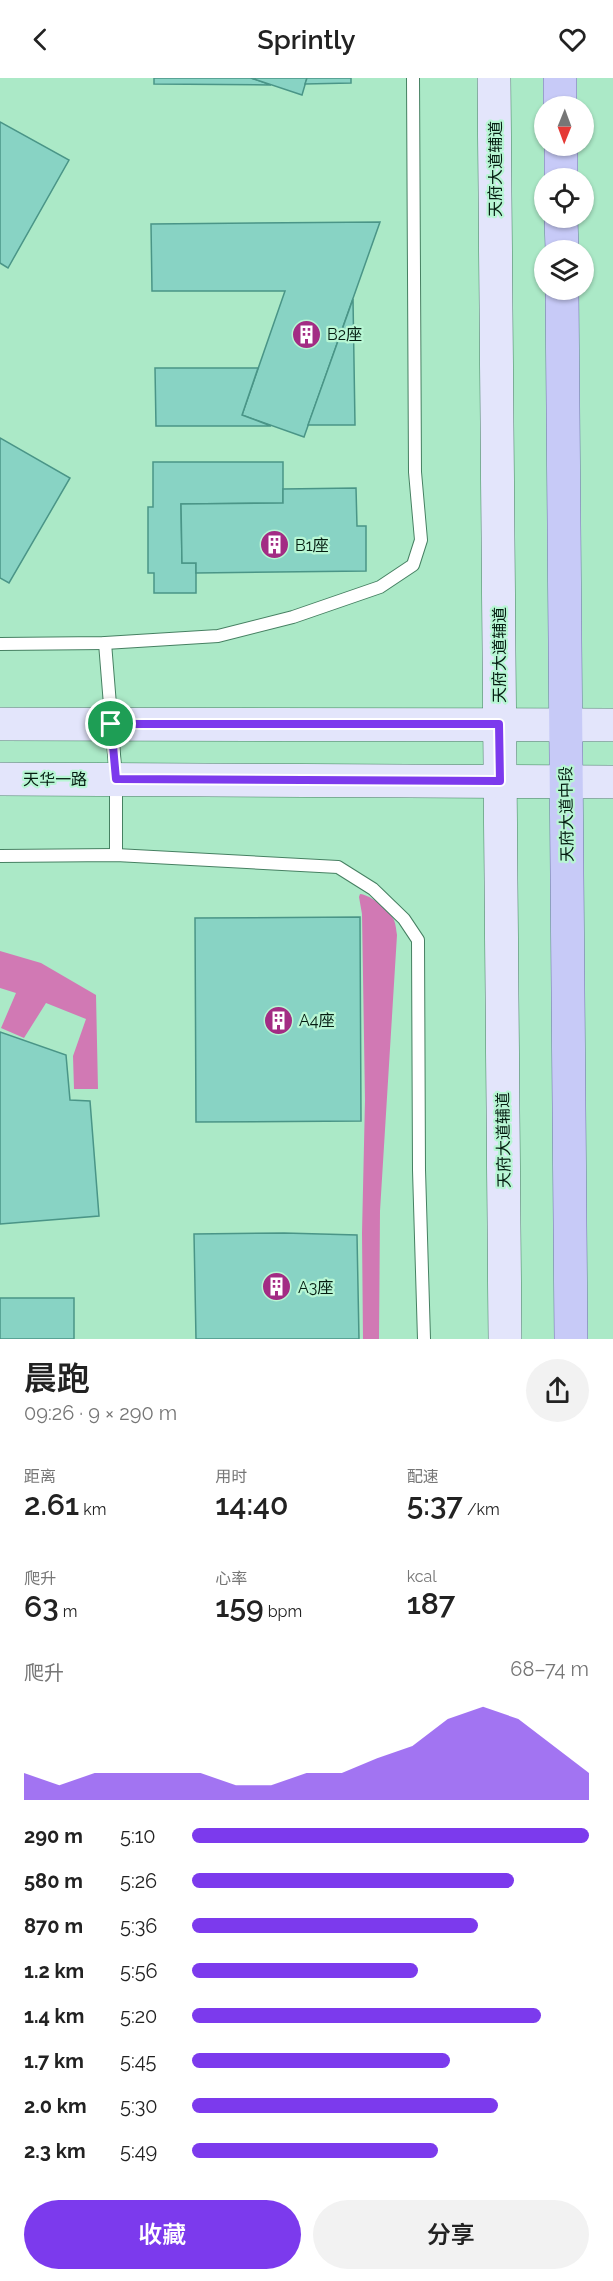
<!DOCTYPE html>
<html lang="zh">
<meta charset="utf-8">
<style>
:root{--surface:#fff;--page:#f2f2f2;--text:#222;--muted:#767676;--accent:#7c3aed}
body{margin:0;font-family:Raleway,"Noto Sans SC",sans-serif;background:var(--page);color:var(--text);height:100vh;display:flex;flex-direction:column;font-size:22px;white-space:nowrap}
*{box-sizing:border-box;margin:0}
p{font-size:20px;color:var(--muted)}
.icon{flex:none;width:33px;height:33px;fill:none;stroke:currentColor;stroke-width:2;stroke-linecap:round;stroke-linejoin:round}
.map{position:relative;height:1261px;overflow:hidden}
.panel{display:flex;flex-direction:column;background:var(--surface);flex:1}
.panel>*{flex:none}
.needle{width:39px;rotate:181deg}
.controls{position:absolute;left:534px;top:18px;display:grid;gap:12px}
.controls a{display:grid;place-items:center;width:60px;height:60px;border-radius:50%;background:var(--surface);box-shadow:0 2px 4px #0004;font-size:30px}
.pin{position:absolute;display:grid;place-items:center;width:51px;height:51px;color:#fff;margin:-26px;border:3px solid #fff;border-radius:50%;box-shadow:0 2px 6px #0007}
.round{display:grid;place-items:center;flex:none;width:63px;height:63px;border-radius:32px;background:var(--page)}
.head{display:flex;align-items:center;justify-content:space-between;height:102px;padding:0 24px}
h1{font-size:33px;font-weight:600;line-height:45px}
.metrics{display:grid;grid-template-columns:repeat(3,1fr);gap:9px;height:102px;padding:6px 24px}
.metrics div{display:grid;align-content:center}
.metrics b{font-size:30px;font-weight:600}
.metrics small{font-size:16px;font-weight:400}
.metrics p{font-size:16px}
.chart{height:168px;padding:12px 24px}
.chart p{display:flex;justify-content:space-between}
.chart svg{width:100%;height:108px;margin-top:6px;fill:var(--accent);opacity:.7}
.cta{display:flex;gap:12px;margin-top:auto;padding:12px 24px}
.cta a{flex:1;height:69px;border-radius:36px;background:var(--accent);color:#fff;font-size:24px;font-weight:600;line-height:69px;text-align:center}
.cta a+a{background:var(--page);color:var(--text)}
ul{padding:0 24px;list-style:none;font-size:20px}
li{display:grid;grid-template-columns:96px 72px 1fr;align-items:center;height:45px}
li i{height:15px;border-radius:8px;background:var(--accent)}
header{display:flex;justify-content:space-between;align-items:center;height:78px;padding:0 24px;background:var(--surface);font-size:27px;font-weight:600}
.map>svg:first-child{display:block}
.water{fill:#d179b4}
.building{fill:#88d3c4;stroke:#4a9587;stroke-width:1.5}
.lines{fill:none;stroke-linecap:round;stroke-linejoin:round}
.lane-casing{stroke:#468062;stroke-width:14}
.secondary-casing{stroke:#468062;stroke-width:34}
.primary-casing{stroke:#6b77a3;stroke-width:34}
.lane{stroke:#fff;stroke-width:12}
.secondary{stroke:#e3e5fb;stroke-width:33}
.primary{stroke:#c7caf7;stroke-width:33}
.route-casing{stroke:#fff;stroke-width:12}
.route{stroke:#7c3aed;stroke-width:8}
.labels{text-anchor:middle;stroke-width:4.5;stroke-linejoin:round;paint-order:stroke}
.street-label{font-size:16px;fill:#051d11;stroke:#b8f6d4}
.poi-label{font-size:16px;fill:#051d11;stroke:#b8f6d4;text-anchor:start}
</style>
<header><svg class="icon" aria-label="back" viewBox="0 0 24 24"><path d="M15 5l-7 7 7 7"/></svg>Sprintly<svg class="icon" aria-label="heart" viewBox="0 0 24 24"><path d="M12 20l-8-8c-3-5 5-10 8-4 3-6 11-1 8 4z"/></svg></header>
<div class="map">
<svg width="613" height="1261" viewBox="0 0 613 1261">
<rect width="100%" height="100%" fill="#abe9c7"/>
<!-- water -->
<g class="water">
<path d="M 360,816 C 371,817 389,832 394,842 C 396,847 396,852 397,857 L 380,1133 L 379,1261 L 363,1261 L 362,1155 L 365,1022 L 362,836 L 359,819 Z"/>
<polygon points="0,873 41,885 96,917 98,1011 74,1011 73,978 86,941 46,925 24,960 1,950 16,915 0,910"/>
</g>
<!-- building -->
<g class="building">
<polygon points="154,0 251,0 271,7 154,6"/>
<polygon points="251,0 307,0 302,17"/>
<polygon points="307,0 351,0 351,5 305,6"/>
<polygon points="0,44 69,82 8,190 0,185"/>
<polygon points="380,144 304,359 242,337 285,213 152,213 151,146"/>
<polygon points="353,221 355,347 308,347"/>
<polygon points="155,290 258,290 242,337 271,348 156,348"/>
<polygon points="0,360 70,400 9,505 0,500"/>
<polygon points="153,384 283,384 283,425 181,426 182,485 196,485 196,515 154,515 154,495 148,495 148,429 153,429"/>
<polygon points="356,410 357,448 366,448 366,493 196,495 196,485 182,485 181,426 283,425 283,411"/>
<polygon points="360,839 361,1043 196,1044 195,840"/>
<polygon points="0,954 66,977 70,1022 90,1023 99,1138 0,1146"/>
<polygon points="284,1155 357,1157 359,1261 196,1261 194,1156"/>
<rect x="0" y="1220" width="74" height="41"/>
</g>
<g class="lines">
<defs>
<g id="lane">
<polyline points="105,565 116,701 116,777"/>
<polyline points="0,566 105,565 218,558 293,539 380,509 413,487 421,462 415,394 413,0"/>
<polyline points="0,778 116,777 338,789 373,811 404,841 418,862 419,1092 424,1261"/>
</g>
<g id="secondary">
<polyline points="494,0 505,1261"/>
<polyline points="0,646 613,647"/>
<polyline points="0,701 613,704"/>
</g>
<g id="primary">
<polyline points="560,0 560,28"/>
<polyline points="561,68 561,100"/>
<polyline points="561,140 562,172"/>
<polyline points="562,212 571,1261"/>
</g>
</defs>
<!-- lane casing -->
<use href="#lane" class="lane-casing"/>
<!-- secondary casing -->
<use href="#secondary" class="secondary-casing"/>
<!-- primary casing -->
<use href="#primary" class="primary-casing"/>
<!-- lane -->
<use href="#lane" class="lane"/>
<!-- secondary -->
<use href="#secondary" class="secondary"/>
<!-- primary -->
<use href="#primary" class="primary"/>
</g>
<g class="lines">
<defs>
<polygon id="route" points="111,646 499,646 500,703 116,701"/>
</defs>
<!-- route casing -->
<use href="#route" class="route-casing"/>
<!-- route -->
<use href="#route" class="route"/>
</g>
<!-- icons -->
<defs>
<symbol id="building-disc" viewBox="-11 -11 22 22"><circle r="9.5" fill="#a32c84" stroke="#b8f6d4"/><path d="M-4-6H4V6H1V3H-1V6H-4ZM-2.5-4.3h1.7v1.8h-1.7ZM.8-4.3h1.7v1.8H.8ZM-2.5-1h1.7V.8h-1.7ZM.8-1h1.7V.8H.8Z" fill="#fff"/></symbol>
</defs>
<g fill-rule="evenodd">
<use href="#building-disc" x="290" y="240" width="33" height="33"/>
<use href="#building-disc" x="258" y="450" width="33" height="33"/>
<use href="#building-disc" x="262" y="926" width="33" height="33"/>
<use href="#building-disc" x="260" y="1192" width="33" height="33"/>
</g>
<g class="labels">
<!-- street labels -->
<g class="street-label">
<text transform="translate(495 91) rotate(-90)" y="6">天府大道辅道</text>
<text transform="translate(499 577) rotate(-90)" y="6">天府大道辅道</text>
<text x="55" y="707">天华一路</text>
<text transform="translate(566 736) rotate(-91)" y="6">天府大道中段</text>
<text transform="translate(503 1062) rotate(-91)" y="6">天府大道辅道</text>
</g>
<!-- poi labels -->
<g class="poi-label">
<text x="327" y="262">B2座</text>
<text x="295" y="473">B1座</text>
<text x="299" y="948">A4座</text>
<text x="298" y="1215">A3座</text>
</g>
</g>
</svg>
<div class="controls">
<a><svg class="needle" viewBox="-14 -14 28 28"><path d="M0-13l5 13h-10z" fill="#e53935"/><path d="M0 13l5-13h-10z" fill="#767676"/></svg></a>
<a><svg class="icon" aria-label="locate" viewBox="0 0 24 24"><circle cx="12" cy="12" r="6"/><path d="M12 2v4M12 18v4M2 12h4M18 12h4"/></svg></a>
<a><svg class="icon" aria-label="layers" viewBox="0 0 24 24"><path d="M12 4l9 5-9 5-9-5zM3 14l9 5 9-5"/></svg></a>
</div>
<div class="pin" style="left:111px;top:646px;background:#1e9e55"><svg class="icon" aria-label="arrive" viewBox="0 0 24 24"><path d="M6 21V4h12l-3 4 3 4H6"/></svg></div>
</div>
<section class="panel">
<div class="head"><div><h1>晨跑</h1><p>09:26 · 9 × 290 m</p></div><a class="round"><svg class="icon" aria-label="share" viewBox="0 0 24 24"><path d="M12 15V3M7 8l5-5 5 5M5 13v7h14v-7"/></svg></a></div>
<div class="metrics">
<div><p>距离</p><b>2.61<small> km</small></b></div>
<div><p>用时</p><b>14:40</b></div>
<div><p>配速</p><b>5:37<small> /km</small></b></div>
</div>
<div class="metrics">
<div><p>爬升</p><b>63<small> m</small></b></div>
<div><p>心率</p><b>159<small> bpm</small></b></div>
<div><p>kcal</p><b>187</b></div>
</div>
<div class="chart"><p><span>爬升</span>68–74 m</p>
<svg viewBox="0 0 160 44" preserveAspectRatio="none"><path d="M0 44V33L10 38L20 33L30 33L40 33L50 33L60 38L70 38L80 33L90 33L100 27L110 22L120 11L130 6L140 11L150 22L160 33V44z"/></svg>
</div>
<ul>
<li><b>290 m</b>5:10<i style="width:100%"></i></li>
<li><b>580 m</b>5:26<i style="width:81%"></i></li>
<li><b>870 m</b>5:36<i style="width:72%"></i></li>
<li><b>1.2 km</b>5:56<i style="width:57%"></i></li>
<li><b>1.4 km</b>5:20<i style="width:88%"></i></li>
<li><b>1.7 km</b>5:45<i style="width:65%"></i></li>
<li><b>2.0 km</b>5:30<i style="width:77%"></i></li>
<li><b>2.3 km</b>5:49<i style="width:62%"></i></li>
</ul>
<div class="cta"><a>收藏</a><a>分享</a></div>
</section>
